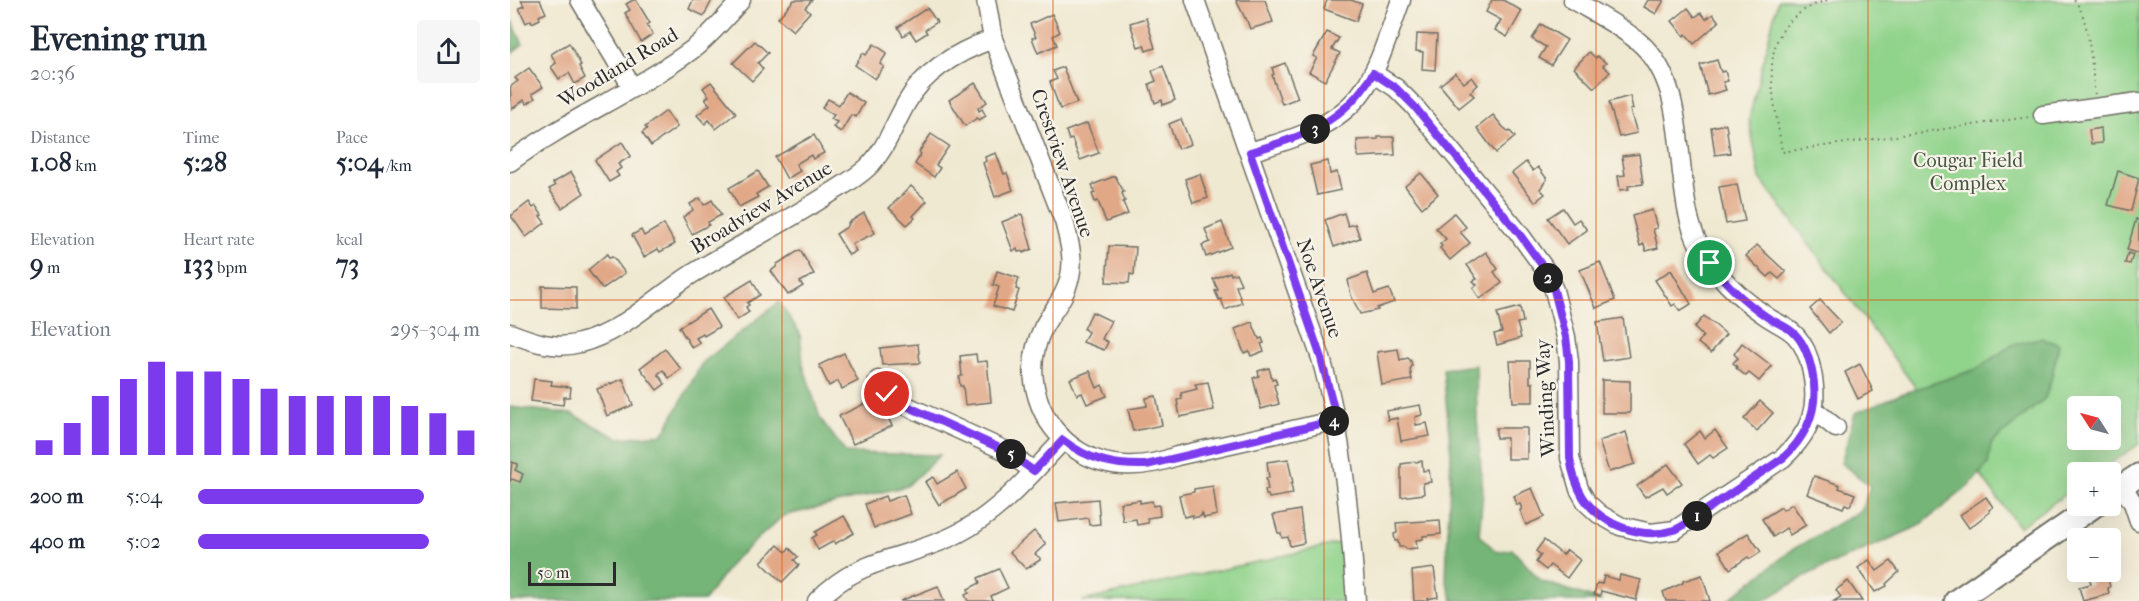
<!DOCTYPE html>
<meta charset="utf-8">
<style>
:root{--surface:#fff;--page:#f6f6f7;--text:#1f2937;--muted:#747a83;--accent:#7c3aed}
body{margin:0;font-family:"IM FELL French Canon",serif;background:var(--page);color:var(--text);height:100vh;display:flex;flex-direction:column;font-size:22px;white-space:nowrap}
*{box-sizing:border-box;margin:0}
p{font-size:20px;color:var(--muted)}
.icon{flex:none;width:33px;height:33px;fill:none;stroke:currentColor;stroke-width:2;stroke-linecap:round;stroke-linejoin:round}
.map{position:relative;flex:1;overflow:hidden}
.drawer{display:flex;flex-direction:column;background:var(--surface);width:510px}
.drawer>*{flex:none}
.needle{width:39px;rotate:306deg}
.controls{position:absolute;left:1557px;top:396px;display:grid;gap:12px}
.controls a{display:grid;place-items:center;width:54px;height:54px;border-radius:6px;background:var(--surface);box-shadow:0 6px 24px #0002;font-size:30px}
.scale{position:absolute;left:18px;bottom:15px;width:88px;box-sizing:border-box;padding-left:6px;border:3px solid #2b2b2b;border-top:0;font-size:16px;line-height:21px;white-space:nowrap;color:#2b2b2b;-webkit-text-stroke:4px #f7f3e8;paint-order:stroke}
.pin{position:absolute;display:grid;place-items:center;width:51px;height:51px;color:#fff;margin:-26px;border:3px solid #fff;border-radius:50%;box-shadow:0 2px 6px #0007}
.km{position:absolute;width:30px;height:30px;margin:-15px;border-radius:50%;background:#222;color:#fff;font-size:16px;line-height:30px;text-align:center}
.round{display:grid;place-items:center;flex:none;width:63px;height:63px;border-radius:6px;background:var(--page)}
.overview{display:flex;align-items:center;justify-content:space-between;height:102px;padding:0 30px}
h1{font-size:33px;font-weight:700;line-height:45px}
.stats{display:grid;grid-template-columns:repeat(3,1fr);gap:9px;height:102px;padding:6px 30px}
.stats div{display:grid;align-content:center}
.stats b{font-size:26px;font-weight:700}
.stats small{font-size:16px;font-weight:400}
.stats p{font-size:16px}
.chart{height:168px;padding:12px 30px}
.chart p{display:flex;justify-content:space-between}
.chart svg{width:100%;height:108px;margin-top:6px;stroke:var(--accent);stroke-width:6}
ul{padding:0 30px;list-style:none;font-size:20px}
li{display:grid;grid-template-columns:96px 72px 1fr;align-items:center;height:45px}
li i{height:15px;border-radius:8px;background:var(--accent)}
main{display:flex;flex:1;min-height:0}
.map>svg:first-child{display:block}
.green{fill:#90d38b;stroke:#5e7f5b;stroke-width:1.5;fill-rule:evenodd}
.forest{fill:#74b577;stroke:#507051;stroke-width:1.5}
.building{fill:#e1a887}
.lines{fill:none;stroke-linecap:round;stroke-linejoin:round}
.minor-casing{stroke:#706e65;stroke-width:21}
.major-casing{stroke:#706e65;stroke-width:26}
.path{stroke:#706e65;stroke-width:2;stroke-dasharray:1.5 4.5;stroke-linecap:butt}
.minor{stroke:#fff;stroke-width:18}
.major{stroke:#fff;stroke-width:22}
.route-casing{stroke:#fff;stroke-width:12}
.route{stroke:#7c3aed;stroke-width:8}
.grid{fill:none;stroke:#df570e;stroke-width:1.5;stroke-opacity:0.55}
.labels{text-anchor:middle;stroke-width:4.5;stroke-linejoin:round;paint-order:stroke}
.street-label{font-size:20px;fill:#2b2b2b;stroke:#f7f3e8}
.park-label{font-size:20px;fill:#445543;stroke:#f7f3e8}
</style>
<main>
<section class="drawer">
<div class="overview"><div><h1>Evening run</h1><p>20:36</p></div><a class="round"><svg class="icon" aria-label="share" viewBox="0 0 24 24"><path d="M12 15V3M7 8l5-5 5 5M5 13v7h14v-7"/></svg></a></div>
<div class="stats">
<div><p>Distance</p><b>1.08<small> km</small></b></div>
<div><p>Time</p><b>5:28</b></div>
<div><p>Pace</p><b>5:04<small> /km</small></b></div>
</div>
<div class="stats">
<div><p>Elevation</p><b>9<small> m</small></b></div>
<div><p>Heart rate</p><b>133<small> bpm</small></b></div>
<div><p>kcal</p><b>73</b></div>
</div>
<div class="chart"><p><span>Elevation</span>295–304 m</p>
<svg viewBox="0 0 160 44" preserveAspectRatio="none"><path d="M5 44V38M15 44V31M25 44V20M35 44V13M45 44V6M55 44V10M65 44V10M75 44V13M85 44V17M95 44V20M105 44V20M115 44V20M125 44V20M135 44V24M145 44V27M155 44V34"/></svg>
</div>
<ul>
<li><b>200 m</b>5:04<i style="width:80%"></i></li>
<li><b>400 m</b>5:02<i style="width:82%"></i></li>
</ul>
</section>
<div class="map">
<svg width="1629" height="601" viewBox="0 0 1629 601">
<rect width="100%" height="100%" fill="#f7f3e8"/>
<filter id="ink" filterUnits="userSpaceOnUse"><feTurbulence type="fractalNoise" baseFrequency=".0167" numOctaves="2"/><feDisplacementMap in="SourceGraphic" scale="12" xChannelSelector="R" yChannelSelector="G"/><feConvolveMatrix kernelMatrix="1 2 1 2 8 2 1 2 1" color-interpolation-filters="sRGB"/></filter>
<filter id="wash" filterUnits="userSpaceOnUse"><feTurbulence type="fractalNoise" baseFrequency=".008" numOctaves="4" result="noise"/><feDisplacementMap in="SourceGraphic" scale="24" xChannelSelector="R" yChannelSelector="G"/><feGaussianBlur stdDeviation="1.35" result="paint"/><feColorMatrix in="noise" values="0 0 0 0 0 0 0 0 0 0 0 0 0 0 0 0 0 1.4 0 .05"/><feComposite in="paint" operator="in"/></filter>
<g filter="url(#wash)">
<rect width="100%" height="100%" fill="#f0e9d2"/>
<!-- green -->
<g class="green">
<path d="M 1268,0 L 1629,0 L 1629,444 L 1588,472 L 1568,472 L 1567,486 L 1509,527 L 1250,178 L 1239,119 ZM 1568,406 L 1600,406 L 1600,440 L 1568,440 Z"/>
<polygon points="839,541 846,601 572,601"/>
</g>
<!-- forest -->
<g class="forest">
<polygon points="0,17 13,44 0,54"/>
<polygon points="269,302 290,333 293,365 310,418 336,453 430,455 397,486 273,516 223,561 194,601 0,601 0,407 62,414 108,438 153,434 192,363"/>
<polygon points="1530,338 1549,344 1541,380 1535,398 1481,444 1478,464 1459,486 1409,526 1301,573 1253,601 1217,601 1283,549 1352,510 1360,486 1331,463 1345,413 1391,394 1467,369 1502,345"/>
<polygon points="966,365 967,419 973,492 969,535 987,552 1002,549 1031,581 1092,601 943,601 936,579 941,454 933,369"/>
</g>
<g id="blocks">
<!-- building -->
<g class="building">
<polygon points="11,0 30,0 36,13 29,16 30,19 22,23 21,20 16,23 9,8 14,6"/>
<polygon points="123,0 126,0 140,23 137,25 143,34 131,42 115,13 120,10 116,4"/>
<polygon points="183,0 202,0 194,16 179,9"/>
<polygon points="284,0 302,0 295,8 300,12 283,31 268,18"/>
<polygon points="726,0 755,0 763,22 740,29 736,18 735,18"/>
<polygon points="817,0 841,0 852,4 846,21 814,9"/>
<polygon points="982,0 993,0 1012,11 997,37 985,30 991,20 976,12"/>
<polygon points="1138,0 1154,0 1146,14 1134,7"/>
<polygon points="417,8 427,22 415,30 417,33 406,40 400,31 393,36 388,27"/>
<polygon points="1178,8 1185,17 1191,13 1196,19 1203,14 1209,22 1184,44 1176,34 1174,36 1162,21"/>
<polygon points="542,14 550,32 543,36 547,45 528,53 522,38 526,37 520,24"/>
<polygon points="636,18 645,48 636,51 634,45 628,47 620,23"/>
<polygon points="1031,24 1057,40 1041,65 1029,58 1036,47 1022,39"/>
<polygon points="817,32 829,38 822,49 830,53 815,81 799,72 807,58 803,56"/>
<polygon points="907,34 927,35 925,70 912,69 913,52 906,51"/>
<polygon points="245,41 258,53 248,63 253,69 242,81 223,63"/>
<polygon points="59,43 71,65 69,66 75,78 65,84 59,73 49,79 41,67 46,63 41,54"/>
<polygon points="364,44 377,53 370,64 374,67 365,79 345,65 353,53 356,55"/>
<polygon points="1079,52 1086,58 1087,56 1096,63 1093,66 1100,72 1084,88 1064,68"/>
<polygon points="1207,60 1211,72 1215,71 1218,81 1213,82 1216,90 1198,95 1190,65"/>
<polygon points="775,63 788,98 772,104 762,75 764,74 762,68"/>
<polygon points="653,66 665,100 653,105 652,100 645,103 639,84 646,81 642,71"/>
<polygon points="553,67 567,103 550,109 540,82 547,79 543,71"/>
<polygon points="19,68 33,87 22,94 25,98 17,104 14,100 2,109 0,87 8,81 5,78"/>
<polygon points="945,73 954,83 962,77 968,85 960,92 964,96 949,108 930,85"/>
<polygon points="201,82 226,113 206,129 199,120 195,124 187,115 200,105 195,99 199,96 193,88"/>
<polygon points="465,83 477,102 468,108 469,111 472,109 476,116 469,120 467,118 455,126 439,100"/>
<polygon points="337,92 354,103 346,117 341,115 331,132 323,127 327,122 321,119 324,115 312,108 318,99 329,105"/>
<polygon points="1120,96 1123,109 1120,110 1127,133 1109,137 1099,102"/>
<polygon points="156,111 167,127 141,146 132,133 137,129 135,127"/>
<polygon points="983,115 993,127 999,132 1000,131 1005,137 986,153 967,128"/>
<polygon points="671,119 681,144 668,149 659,124"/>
<polygon points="577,123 589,153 570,160 562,139 559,140 556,131"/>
<polygon points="1216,124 1220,153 1205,155 1201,127"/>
<polygon points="1591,128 1592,143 1581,144 1579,130"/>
<polygon points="421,134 439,146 426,165 430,168 424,177 405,164 411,154 409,152"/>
<polygon points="304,135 314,153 303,159 301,155 286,164 290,171 277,179 265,157"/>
<polygon points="868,137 884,137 885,155 848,157 847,140 868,139"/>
<polygon points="112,142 121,156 108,164 111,168 106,172 109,176 99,182 85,160"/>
<polygon points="486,153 494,174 497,173 503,190 485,197 473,163 476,161 475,157"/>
<polygon points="1129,154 1133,184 1118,186 1119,189 1110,190 1108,176 1115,175 1112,156"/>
<polygon points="818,161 820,174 827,172 831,190 807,195 800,165"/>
<polygon points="1016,162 1023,171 1028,167 1037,179 1030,189 1035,194 1025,202 1002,173"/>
<polygon points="248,171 258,187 246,194 248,197 229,207 219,188"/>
<polygon points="1608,171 1629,178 1621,211 1598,205"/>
<polygon points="61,172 74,193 52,208 39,189 45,186 43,183"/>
<polygon points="911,173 928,194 912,208 895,186"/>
<polygon points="690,174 698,198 683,203 675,179"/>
<polygon points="605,176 614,192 612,193 615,201 613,202 618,214 596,222 588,201 585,202 582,194 585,193 582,185"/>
<polygon points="1227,184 1235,221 1216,224 1209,187"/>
<polygon points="401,186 417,201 403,216 405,218 397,225 379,208"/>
<polygon points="190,198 194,205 202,200 211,215 198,222 199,225 182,234 173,217 183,210 180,204"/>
<polygon points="19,202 23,208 26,206 32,215 30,216 35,223 16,237 1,216"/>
<polygon points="1053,208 1063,223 1069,219 1077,230 1057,244 1038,218"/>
<polygon points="1142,210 1147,228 1143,229 1148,248 1136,251 1134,244 1130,246 1122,216"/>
<polygon points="354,213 365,233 342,244 346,251 339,255 326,234 337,227 339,224 338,223"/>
<polygon points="834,213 838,226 845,224 850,238 824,247 815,220"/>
<polygon points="944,213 956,227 950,232 960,243 940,260 930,248 932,246 930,244 936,239 926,228"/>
<polygon points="512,214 522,249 513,253 512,251 508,252 507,249 503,251 492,222"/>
<polygon points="1626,219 1629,220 1629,254 1617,250"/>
<polygon points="712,222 721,247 696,257 692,245 700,242 695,229"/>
<polygon points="154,224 165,244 150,252 148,249 134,257 122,235 131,230 134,236"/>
<polygon points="1247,245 1276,272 1269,279 1262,273 1258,277 1236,256"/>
<polygon points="599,246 626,247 624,275 620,274 619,283 596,282"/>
<polygon points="290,250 304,274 290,282 293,286 278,295 261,271 266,267 267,264"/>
<polygon points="976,252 988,269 984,272 992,283 970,299 963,288 967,285 963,281 967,279 957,265"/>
<polygon points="1618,253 1623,255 1620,264 1615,263"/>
<polygon points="97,254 99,258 102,257 104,258 115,273 92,289 78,270"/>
<polygon points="1090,262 1105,300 1086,308 1070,270"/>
<polygon points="1161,270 1181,304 1170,311 1165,304 1162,306 1145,280"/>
<polygon points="487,271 509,278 506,289 509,290 502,312 483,306 489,287 483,285"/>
<polygon points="720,272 721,275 726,273 731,284 726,286 732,303 715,310 711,299 709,300 705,291 708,290 703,279"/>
<polygon points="857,273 864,294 879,289 884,302 867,308 868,310 850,314 841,295 838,280"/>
<polygon points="242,280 250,295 237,303 239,305 236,307 239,312 227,320 214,297"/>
<polygon points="32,286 66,287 66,309 32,308"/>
<polygon points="1310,300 1331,322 1319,333 1300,309"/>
<polygon points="1010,307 1013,322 1007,323 1011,338 987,345 984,334 992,332 987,313"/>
<polygon points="198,309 209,327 194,336 193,334 186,338 190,343 182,348 169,327"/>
<polygon points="582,312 601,321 592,339 598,342 594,350 573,342 578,332 574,329"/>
<polygon points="1194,316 1216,334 1201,353 1188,343 1193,336 1184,328"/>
<polygon points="1113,318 1119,357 1093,361 1087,322"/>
<polygon points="742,322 749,339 752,338 754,343 751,344 754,351 741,356 739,351 734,353 725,329"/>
<polygon points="1232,343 1262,366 1249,381 1239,373 1236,376 1226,368 1227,367 1223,363 1228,358 1224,354"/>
<polygon points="408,344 410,363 372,365 370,348"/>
<polygon points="155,349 171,369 159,378 153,370 148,374 155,384 147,390 130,368"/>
<polygon points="888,349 890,360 898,358 901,361 902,366 900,369 902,380 872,385 867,352"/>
<polygon points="334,353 348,381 332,389 328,381 319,386 309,365"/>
<polygon points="466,354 467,362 477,361 481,402 455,405 453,386 450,386 449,377 452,376 450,356"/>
<polygon points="1000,361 1020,361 1020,383 1023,383 1023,402 1003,402"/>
<polygon points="1350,364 1363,391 1348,399 1335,372"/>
<polygon points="759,368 762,379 765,378 767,384 764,385 769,404 751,409 743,378 749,376 748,371"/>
<polygon points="580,371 587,388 592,385 597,396 577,404 572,393 567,395 560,379"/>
<polygon points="24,379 42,381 41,385 61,387 60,397 54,397 53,405 21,401"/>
<polygon points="113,379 123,405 97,416 87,389"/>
<polygon points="1092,380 1120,381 1120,413 1092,413"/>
<polygon points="698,382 704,410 670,417 667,400 672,399 671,393 687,389 685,384"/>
<polygon points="646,396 652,425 623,431 618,409 637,406 636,398"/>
<polygon points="1250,401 1263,413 1247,431 1234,419"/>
<polygon points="356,403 358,407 360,406 365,416 375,411 382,426 343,444 329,416"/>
<polygon points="910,405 912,415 905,417 906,425 917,423 920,436 891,441 887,418 878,420 876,411"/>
<polygon points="986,428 1017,428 1017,459 997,459 997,438 986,438"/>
<polygon points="1205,430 1218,448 1203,458 1200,455 1188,464 1174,444 1190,431 1195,438"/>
<polygon points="1116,432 1125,464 1099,472 1089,441"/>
<polygon points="778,459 783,483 781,484 783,494 759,498 758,495 756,495 755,490 758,490 756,478 759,478 757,462"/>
<polygon points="912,461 913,471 919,470 921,482 913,483 914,494 891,497 891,464"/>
<polygon points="2,462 8,464 5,470 13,474 10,482 2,479 0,481"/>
<polygon points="1158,464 1172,483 1157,493 1153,487 1135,497 1127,486"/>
<polygon points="447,472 456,489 429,505 415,482 423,477 427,484"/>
<polygon points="1304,476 1330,485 1329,488 1345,494 1340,506 1335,504 1333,508 1297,494"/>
<polygon points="703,486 707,515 694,518 692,513 691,516 683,518 683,515 674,517 669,495 684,492 684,489"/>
<polygon points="1022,488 1034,517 1016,525 1010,510 1012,509 1010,504 1007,505 1004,496"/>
<polygon points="394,495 401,514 364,528 355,504 375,496 377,501"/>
<polygon points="1476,497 1483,507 1479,510 1480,512 1459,528 1450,515"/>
<polygon points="588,499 590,524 579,525 578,518 549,522 546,503"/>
<polygon points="630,500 630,503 642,501 643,506 649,505 650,516 637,518 638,523 627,525 626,519 613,521 610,503"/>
<polygon points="1282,504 1296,525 1280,535 1276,528 1263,537 1252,519 1271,507 1273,510"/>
<polygon points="790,510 794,543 780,546 778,537 772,538 771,533 768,533 763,515"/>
<polygon points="334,516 344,533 325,544 324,541 308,550 302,538 307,535 305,532"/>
<polygon points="930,520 931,534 913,536 913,539 906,540 907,548 896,549 895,547 889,547 888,541 885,541 884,534 887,533 886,523"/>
<polygon points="524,531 536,544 525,554 530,558 530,560 516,569 500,552"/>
<polygon points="1238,533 1251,552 1240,559 1238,557 1220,569 1209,551"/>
<polygon points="1034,540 1053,555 1057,550 1070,560 1057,578 1040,565 1036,570 1026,562 1031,555 1026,551"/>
<polygon points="268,545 276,552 279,548 288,557 284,560 289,565 272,582 251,562"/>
<polygon points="1359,560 1367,571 1381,561 1389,572 1376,584 1377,586 1365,592 1348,568"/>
<polygon points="924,568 928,597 917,599 917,601 904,601 902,571"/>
<polygon points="489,569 498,588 481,596 483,601 458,601 455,595 459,593 458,589 470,583 468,578"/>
<polygon points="1578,572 1603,572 1597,574 1600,587 1598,588 1599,594 1573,601 1569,587 1581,584"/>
<polygon points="1110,575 1131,580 1126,600 1091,591 1090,596 1084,594 1087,583 1092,584 1094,576 1109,580"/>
<polygon points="1192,575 1200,601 1156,601 1153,592 1173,583 1173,581"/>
<polygon points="1338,581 1352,601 1324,601 1331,597 1326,590"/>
<polygon points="428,586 434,601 390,601"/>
</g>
</g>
</g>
<g filter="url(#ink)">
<use href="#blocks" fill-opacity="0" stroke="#706e65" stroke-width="1.5"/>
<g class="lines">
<defs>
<g id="minor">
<polyline points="70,0 122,87"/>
<path d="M 476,0 L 483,39 L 554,221 C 559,240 565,261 559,280 C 555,298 541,312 533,328 C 511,373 528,426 570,452 C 600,470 636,468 667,456 L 827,420"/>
<path d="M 685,0 L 811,358 C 833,438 840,519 846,601"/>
<path d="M 863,73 L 886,88 L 904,106 L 1008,232 L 1034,268 L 1044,290 L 1056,337 L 1059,361 L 1060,458 L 1069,489 L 1077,503 L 1089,514 L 1110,526 L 1141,533 L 1165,530 L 1273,458 C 1302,431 1310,407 1301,368 C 1299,357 1294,345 1286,336 C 1278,327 1266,323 1256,316 C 1227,296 1204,274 1188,243 C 1177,221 1175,197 1172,173 C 1167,127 1166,74 1129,42 C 1109,25 1085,13 1063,0"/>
<polyline points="1533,115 1629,102"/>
<path d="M 739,152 C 781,140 828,127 854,89 C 871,63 880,29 891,0"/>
<path d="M 0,162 C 58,119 125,92 183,49 C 201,35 216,17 231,0"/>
<path d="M 0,333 C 23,342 45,350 70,343 C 113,332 146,297 182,274 C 226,247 272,224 316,196 C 330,187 345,179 357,168 C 376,150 384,124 397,102 C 415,70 449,51 483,39"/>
<polyline points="368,380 377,394 388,402 494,450 524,471"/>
<polyline points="1304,410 1326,428"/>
<polyline points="1612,486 1623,503 1629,521"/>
<path d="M 307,601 C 350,556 396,560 447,534 C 490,512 521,474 553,440"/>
</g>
<g id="major">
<polyline points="1600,494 1629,475"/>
<polyline points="1446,601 1584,506"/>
</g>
</defs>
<!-- minor casing -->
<use href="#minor" class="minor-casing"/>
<!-- major casing -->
<use href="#major" class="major-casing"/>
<!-- path -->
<g class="path">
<path d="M 1317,0 C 1239,25 1264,90 1272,152 L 1519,117"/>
<path d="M 1564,0 C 1580,16 1582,72 1585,95"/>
</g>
<!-- minor -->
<use href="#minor" class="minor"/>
<!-- major -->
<use href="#major" class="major"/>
</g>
</g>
<g class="lines" filter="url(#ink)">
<defs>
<path id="route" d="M 377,394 L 388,402 L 494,450 L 524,471 L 553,440 C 578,460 605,466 636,465 L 827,420 L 811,358 L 740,152 C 792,137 834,123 863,73 L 886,88 L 904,106 L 1008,232 L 1034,268 L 1044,290 L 1056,337 L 1059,361 L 1060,458 C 1062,472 1066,485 1073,497 C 1091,525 1132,540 1164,530 C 1169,529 1175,524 1180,521 L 1273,458 C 1299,434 1310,406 1302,371 C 1299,358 1295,344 1285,334 C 1277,326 1266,323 1257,317 C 1235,302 1216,285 1200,263"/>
</defs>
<!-- route casing -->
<use href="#route" class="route-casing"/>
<!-- route -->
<use href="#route" class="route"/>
</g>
<!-- grid -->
<path class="grid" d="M 272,0 L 272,601M 543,0 L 543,601M 814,0 L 814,601M 1086,0 L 1086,601M 1358,0 L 1358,601M 0,300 L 1629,300"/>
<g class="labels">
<!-- street labels -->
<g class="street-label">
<text transform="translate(108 67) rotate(-31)" y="7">Woodland Road</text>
<text transform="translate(553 163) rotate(71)" y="7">Crestview Avenue</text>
<text transform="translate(251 207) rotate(-31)" y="7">Broadview Avenue</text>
<text transform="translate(810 288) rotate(71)" y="7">Noe Avenue</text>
<text transform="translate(1035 398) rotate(-93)" y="7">Winding Way</text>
</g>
<!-- park labels -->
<g class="park-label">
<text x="1458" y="167">Cougar Field<tspan x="1458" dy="23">Complex</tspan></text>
</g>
</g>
</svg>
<div class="controls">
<a><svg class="needle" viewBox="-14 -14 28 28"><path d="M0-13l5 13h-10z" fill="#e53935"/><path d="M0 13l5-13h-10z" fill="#747a83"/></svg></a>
<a>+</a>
<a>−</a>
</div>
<div class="scale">50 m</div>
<div class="pin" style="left:1200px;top:263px;background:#1e9e55"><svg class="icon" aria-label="arrive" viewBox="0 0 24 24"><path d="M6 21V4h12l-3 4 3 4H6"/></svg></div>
<div class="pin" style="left:377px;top:394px;background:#d93025"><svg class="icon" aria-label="check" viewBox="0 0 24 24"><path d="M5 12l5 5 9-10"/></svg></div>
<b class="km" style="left:1187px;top:516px">1</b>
<b class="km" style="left:1038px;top:278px">2</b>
<b class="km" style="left:805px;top:129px">3</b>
<b class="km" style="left:824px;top:421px">4</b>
<b class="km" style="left:501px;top:454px">5</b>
</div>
</main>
